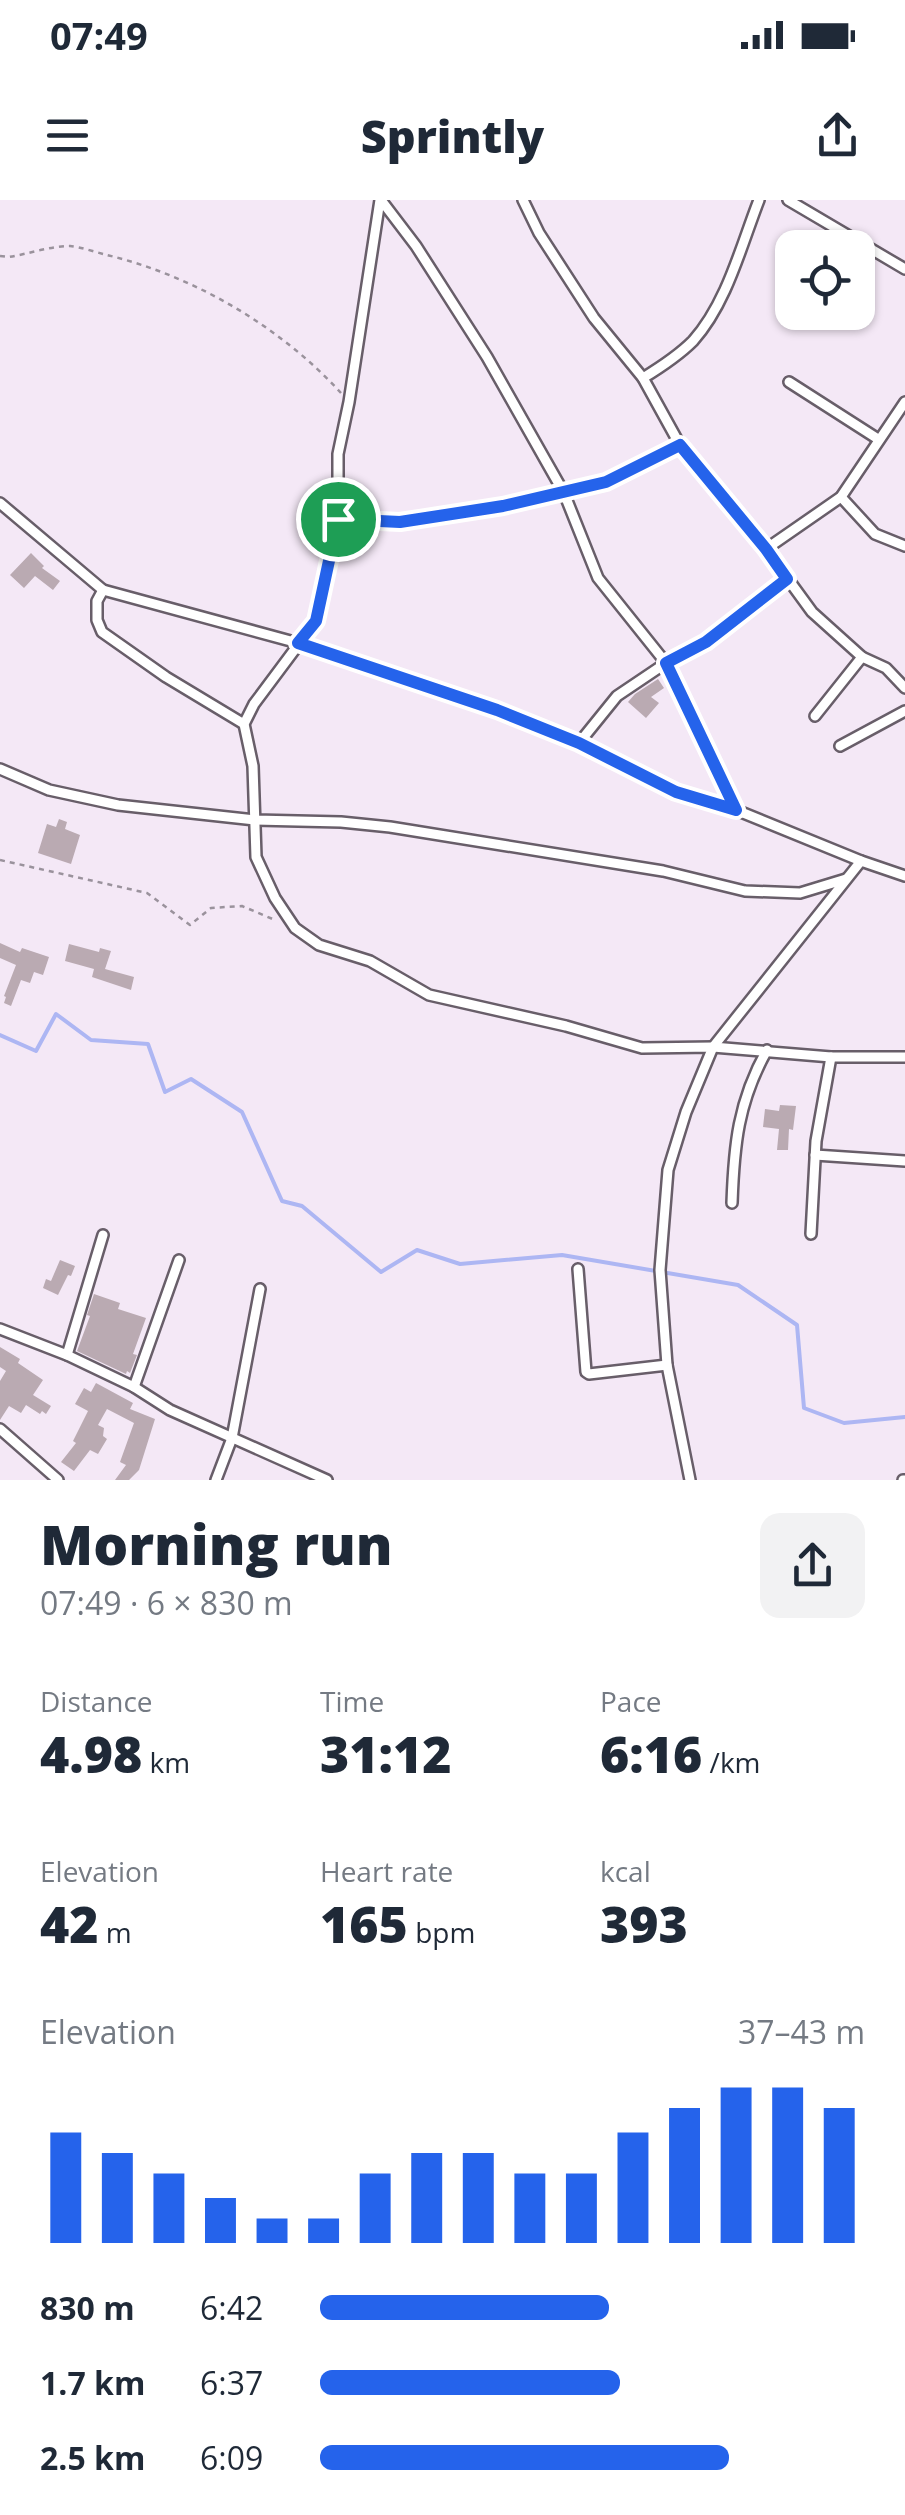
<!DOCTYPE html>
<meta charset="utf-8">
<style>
:root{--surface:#fff;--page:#f2f2f3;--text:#1f2937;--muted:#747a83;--accent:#2563eb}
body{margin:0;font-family:"Open Sans",sans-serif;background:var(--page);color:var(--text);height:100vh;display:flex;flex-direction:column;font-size:38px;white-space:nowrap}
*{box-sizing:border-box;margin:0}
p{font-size:32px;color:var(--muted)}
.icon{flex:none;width:55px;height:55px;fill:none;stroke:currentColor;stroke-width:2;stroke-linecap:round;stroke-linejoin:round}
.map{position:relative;height:1280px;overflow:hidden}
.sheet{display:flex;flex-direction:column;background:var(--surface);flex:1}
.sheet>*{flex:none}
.tools{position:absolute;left:775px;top:30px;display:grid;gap:20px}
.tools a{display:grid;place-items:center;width:100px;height:100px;border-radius:20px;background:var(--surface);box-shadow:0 2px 8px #0004;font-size:50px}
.pin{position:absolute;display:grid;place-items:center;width:85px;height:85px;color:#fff;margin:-42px;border:5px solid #fff;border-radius:50%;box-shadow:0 2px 10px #0007}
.round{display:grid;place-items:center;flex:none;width:105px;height:105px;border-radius:20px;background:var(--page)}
.head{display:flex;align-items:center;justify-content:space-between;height:170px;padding:0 40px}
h1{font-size:55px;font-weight:800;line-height:75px}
.figures{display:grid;grid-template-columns:repeat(3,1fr);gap:15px;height:170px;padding:10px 40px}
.figures div{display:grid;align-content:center}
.figures b{font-size:50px;font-weight:800}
.figures small{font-size:28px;font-weight:400}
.figures p{font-size:28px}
.chart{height:280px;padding:20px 40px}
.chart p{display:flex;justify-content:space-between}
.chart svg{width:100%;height:180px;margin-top:10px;stroke:var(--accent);stroke-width:6}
ul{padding:0 40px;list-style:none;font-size:32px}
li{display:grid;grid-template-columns:160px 120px 1fr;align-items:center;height:75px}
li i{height:25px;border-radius:12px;background:var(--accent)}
.status{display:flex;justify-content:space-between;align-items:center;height:70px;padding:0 50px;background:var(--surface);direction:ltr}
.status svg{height:28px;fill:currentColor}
header{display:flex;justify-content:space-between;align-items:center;height:130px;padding:0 40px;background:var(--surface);font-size:45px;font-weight:800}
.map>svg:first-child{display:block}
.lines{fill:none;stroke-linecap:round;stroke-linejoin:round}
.stream{stroke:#adb6f3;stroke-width:4}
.building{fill:#baaab2}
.minor-casing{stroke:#685e69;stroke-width:14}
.path{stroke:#9a929c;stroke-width:2.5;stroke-dasharray:5 5;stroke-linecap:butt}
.minor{stroke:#fff;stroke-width:9}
.route-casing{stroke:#fff;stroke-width:20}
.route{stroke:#2563eb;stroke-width:12}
</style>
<div class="status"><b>07:49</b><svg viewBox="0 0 49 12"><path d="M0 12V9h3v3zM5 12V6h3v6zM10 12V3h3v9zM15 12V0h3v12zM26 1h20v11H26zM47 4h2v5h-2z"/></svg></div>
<header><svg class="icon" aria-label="menu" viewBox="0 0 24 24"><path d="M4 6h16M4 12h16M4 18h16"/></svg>Sprintly<svg class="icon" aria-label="share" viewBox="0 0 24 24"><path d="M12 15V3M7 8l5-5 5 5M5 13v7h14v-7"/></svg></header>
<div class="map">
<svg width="905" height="1280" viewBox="0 0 905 1280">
<rect width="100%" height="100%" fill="#f4e8f6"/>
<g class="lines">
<!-- stream -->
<polyline class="stream" points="0,835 36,851 56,814 91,840 148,844 165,892 191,879 242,912 282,1001 302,1006 381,1072 417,1050 460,1064 562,1055 738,1085 797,1125 804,1208 844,1223 905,1217"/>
</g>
<!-- building -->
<g class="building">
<polygon points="31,353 44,366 42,368 60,381 53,390 35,376 24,388 10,375"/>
<polygon points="658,479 664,488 651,497 659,503 646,518 628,502 635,494"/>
<polygon points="59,619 67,622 65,629 80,635 71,664 38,653 47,624 56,627"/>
<polygon points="0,743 20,752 22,748 49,757 43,775 34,772 30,783 21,780 11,806 4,803 6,797 4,796 16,765 0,758"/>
<polygon points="69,744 99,752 100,748 111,751 105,769 134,777 131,790 92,777 94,769 65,761"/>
<polygon points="780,905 796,906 793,930 789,929 788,950 777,950 779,929 763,927 765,909 779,911"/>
<polygon points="60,1060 75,1066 71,1076 68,1075 58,1095 43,1088 46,1079 51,1081"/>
<polygon points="94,1094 120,1103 118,1109 146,1118 133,1154 137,1155 130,1173 127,1171 126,1174 77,1151 90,1116 87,1115"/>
<polygon points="0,1147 20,1159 18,1163 43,1180 33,1195 51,1206 46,1214 42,1211 40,1214 26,1205 21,1213 9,1206 0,1220 0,1181 6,1171 0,1167"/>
<polygon points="96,1183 133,1203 130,1209 155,1219 139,1270 129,1280 115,1280 126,1265 120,1262 134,1223 107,1209 98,1225 104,1228 103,1236 107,1239 98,1254 90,1250 74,1271 61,1262 76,1243 73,1241 88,1211 75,1204 84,1188 91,1192"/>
</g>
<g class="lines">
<defs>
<g id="minor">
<polyline points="380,0 349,202 338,254 338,319 316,421 254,504 244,524 253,566 256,657 275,698 295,728 319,745 370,761 429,795 566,826 642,848 713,847 831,857 905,857"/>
<polyline points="381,0 416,46 487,157 564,293 598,378 666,463 736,610"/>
<polyline points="523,0 539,33 594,118 643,178 680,245 766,349 812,412 862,457 886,468 905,488"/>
<polyline points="788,0 905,69"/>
<path d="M 643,178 C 661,167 678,156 693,141 C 727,103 741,46 759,0"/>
<polyline points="789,182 878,239"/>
<polyline points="841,297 875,334 905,346"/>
<polyline points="0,303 103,390 298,443 497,510 579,543 676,593 736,610 861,661 905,676"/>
<polyline points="338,319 400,322 503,307 606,282 680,245"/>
<polyline points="766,349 841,297 905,202"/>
<polyline points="103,390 97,401 97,420 102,432 166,477 244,524"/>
<polyline points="815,516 862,457"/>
<polyline points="579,543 617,496 666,463 707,442 787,379"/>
<polyline points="840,546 905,511"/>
<polyline points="0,569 49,590 118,605 255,620 341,622 390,627 663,671 745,691 800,693 846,679"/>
<polyline points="815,955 905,961"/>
<path d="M 732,1003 C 734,945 738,902 767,850"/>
<polyline points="811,1034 816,941 831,857"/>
<polyline points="578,1069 586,1172 589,1174 667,1165"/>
<polyline points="0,1129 67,1155 134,1187 170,1210 327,1280"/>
<polyline points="67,1155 103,1035"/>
<polyline points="134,1187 179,1060"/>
<polyline points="0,1229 58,1280"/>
<polyline points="216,1280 232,1238 260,1089"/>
<polyline points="690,1280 667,1165 660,1070 668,970 686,912 713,847 861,661"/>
<polyline points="903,1280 905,1280"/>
</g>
</defs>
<!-- minor casing -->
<use href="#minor" class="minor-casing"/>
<!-- path -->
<g class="path">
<path d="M 0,56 L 9,57 C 28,54 50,46 70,46 C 81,47 95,52 107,55 C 194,76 281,127 341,193"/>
<polyline points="0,660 147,693 190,725 211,708 242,706 275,720"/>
</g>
<!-- minor -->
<use href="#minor" class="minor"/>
</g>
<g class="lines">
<defs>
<polygon id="route" points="680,245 766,349 787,379 706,442 666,463 736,610 676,592 579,543 497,510 298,443 316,421 338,319 400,322 503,306 606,282"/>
</defs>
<!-- route casing -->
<use href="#route" class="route-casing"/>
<!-- route -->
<use href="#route" class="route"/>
</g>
</svg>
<div class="tools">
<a><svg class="icon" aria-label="locate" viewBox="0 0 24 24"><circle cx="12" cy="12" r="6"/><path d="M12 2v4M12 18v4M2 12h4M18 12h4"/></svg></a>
</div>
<div class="pin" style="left:338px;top:319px;background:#1e9e55"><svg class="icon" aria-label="arrive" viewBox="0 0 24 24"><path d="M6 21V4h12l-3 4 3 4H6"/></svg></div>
</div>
<section class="sheet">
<div class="head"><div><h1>Morning run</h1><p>07:49 · 6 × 830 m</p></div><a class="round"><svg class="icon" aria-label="share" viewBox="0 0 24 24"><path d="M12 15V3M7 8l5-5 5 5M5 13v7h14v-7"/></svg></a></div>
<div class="figures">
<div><p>Distance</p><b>4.98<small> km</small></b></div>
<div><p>Time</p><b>31:12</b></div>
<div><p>Pace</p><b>6:16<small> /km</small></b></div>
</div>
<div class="figures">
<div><p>Elevation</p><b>42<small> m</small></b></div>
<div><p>Heart rate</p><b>165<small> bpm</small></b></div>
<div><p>kcal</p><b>393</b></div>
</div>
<div class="chart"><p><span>Elevation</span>37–43 m</p>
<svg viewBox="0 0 160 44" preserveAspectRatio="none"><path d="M5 44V17M15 44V22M25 44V27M35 44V33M45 44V38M55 44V38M65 44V27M75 44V22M85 44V22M95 44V27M105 44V27M115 44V17M125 44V11M135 44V6M145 44V6M155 44V11"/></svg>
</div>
<ul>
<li><b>830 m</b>6:42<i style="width:53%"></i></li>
<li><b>1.7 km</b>6:37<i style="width:55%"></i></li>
<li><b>2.5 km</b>6:09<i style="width:75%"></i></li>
</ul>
</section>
